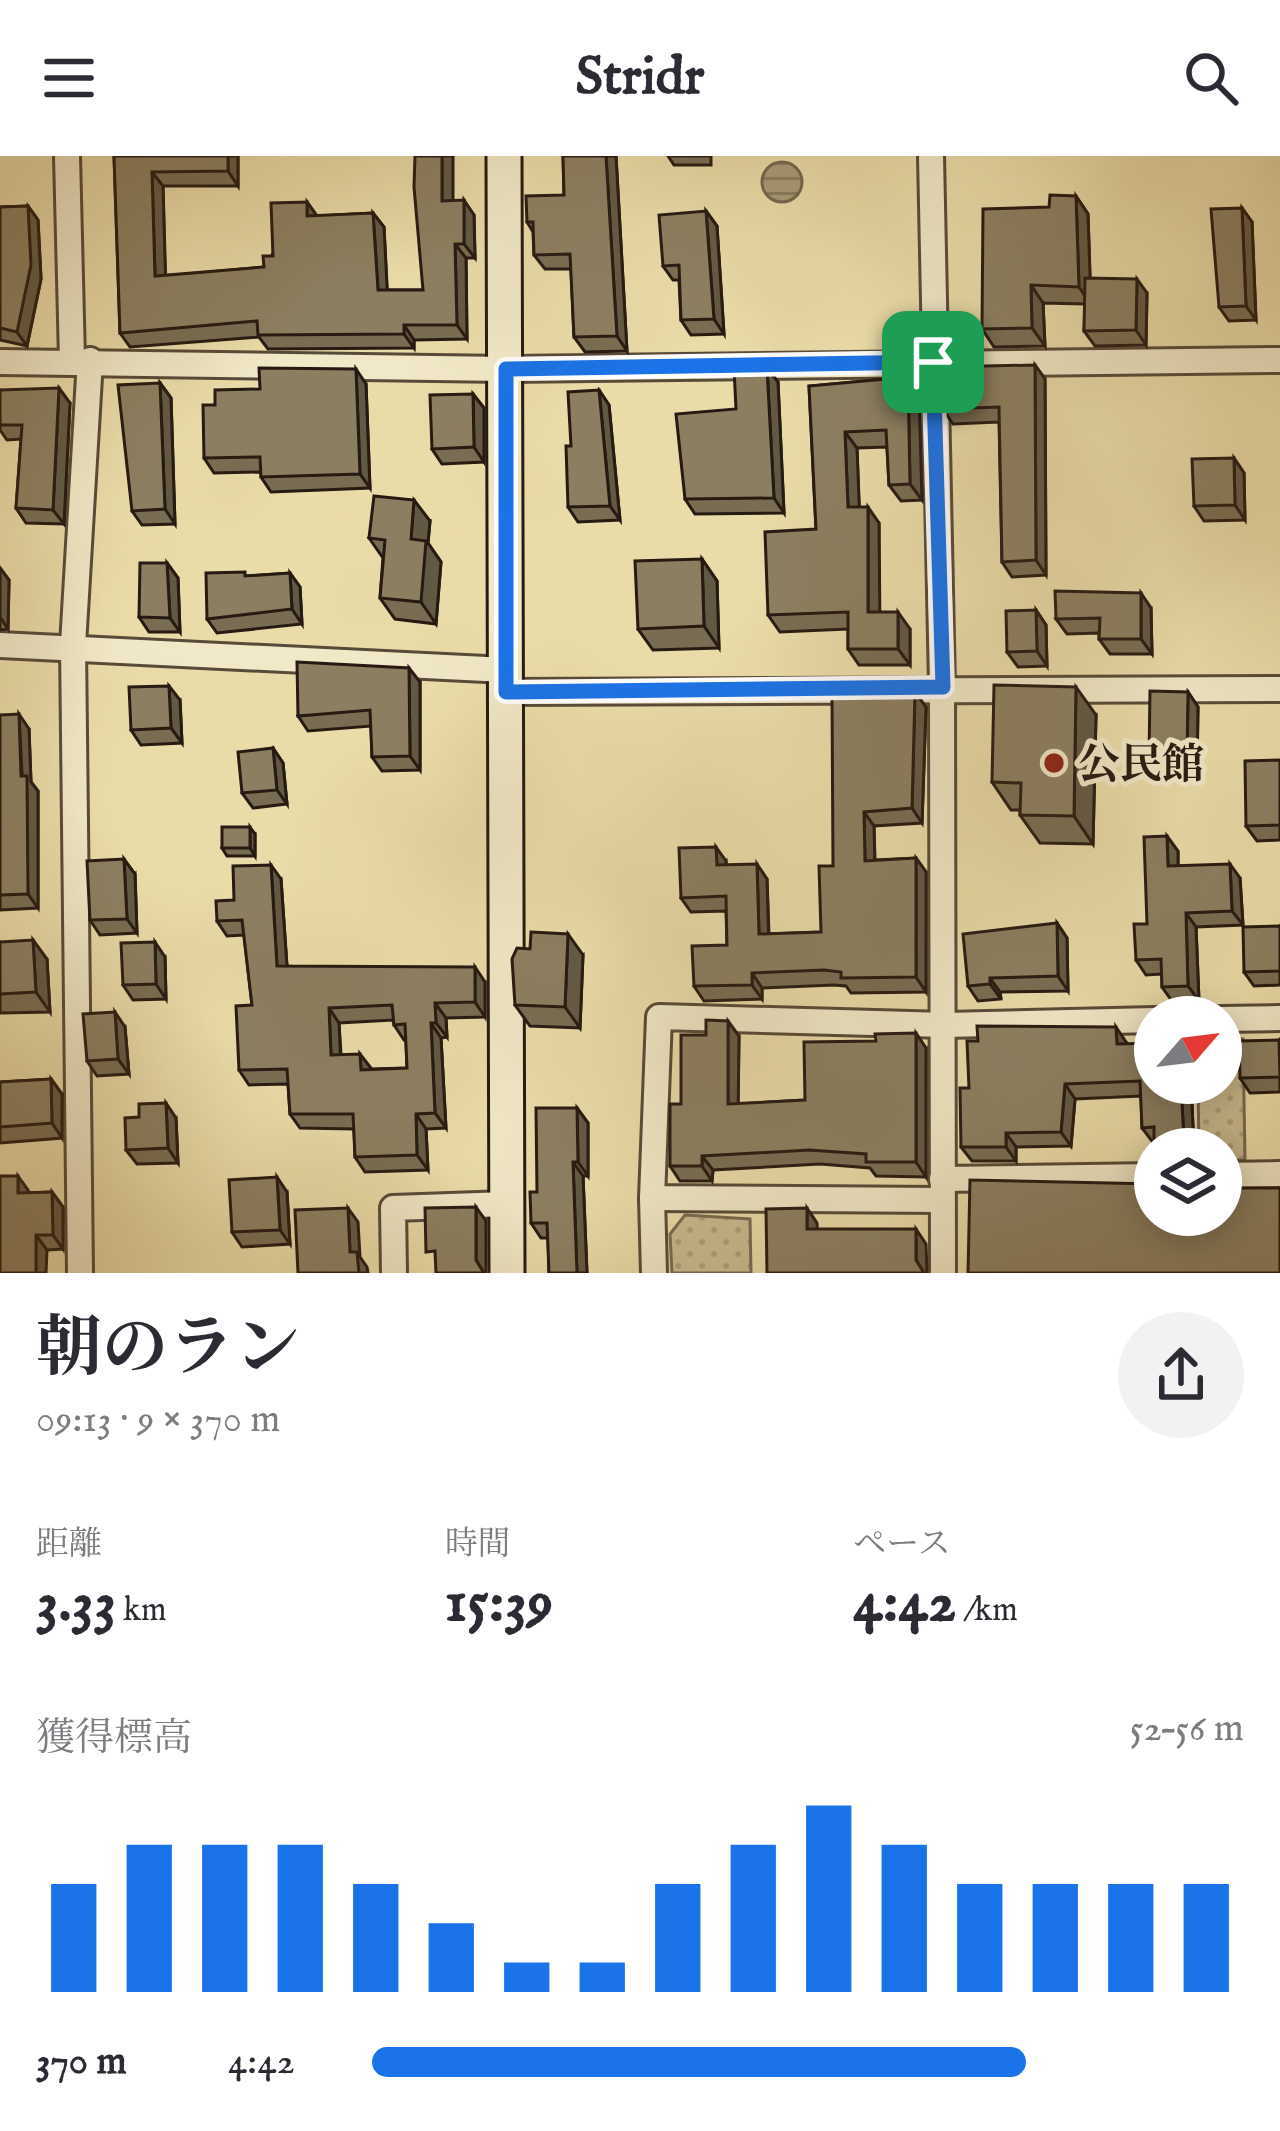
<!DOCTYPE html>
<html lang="ja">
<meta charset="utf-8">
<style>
:root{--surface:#fff;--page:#f2f2f3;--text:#2b2b33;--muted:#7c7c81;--accent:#1a73e8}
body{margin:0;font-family:"IM FELL English","Noto Serif JP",serif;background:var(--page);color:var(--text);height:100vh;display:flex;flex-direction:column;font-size:45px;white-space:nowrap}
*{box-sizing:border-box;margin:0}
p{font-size:39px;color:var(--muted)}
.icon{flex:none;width:66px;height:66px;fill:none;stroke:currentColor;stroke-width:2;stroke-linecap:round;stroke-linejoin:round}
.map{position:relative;height:1117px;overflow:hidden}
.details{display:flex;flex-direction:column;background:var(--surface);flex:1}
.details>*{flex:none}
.needle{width:78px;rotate:62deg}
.tools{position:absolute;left:1134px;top:840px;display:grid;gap:24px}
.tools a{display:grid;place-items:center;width:108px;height:108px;border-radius:50%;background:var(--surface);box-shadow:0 6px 30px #0003;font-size:60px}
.pin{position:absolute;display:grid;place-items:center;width:102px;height:102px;color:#fff;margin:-51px;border-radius:24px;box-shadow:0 6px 18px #0006}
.round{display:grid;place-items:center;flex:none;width:126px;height:126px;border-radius:63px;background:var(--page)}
.summary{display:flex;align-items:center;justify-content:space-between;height:204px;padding:0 36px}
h1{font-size:66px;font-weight:700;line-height:90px}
.figures{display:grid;grid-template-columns:repeat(3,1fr);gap:18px;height:204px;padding:12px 36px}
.figures div{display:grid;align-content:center}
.figures b{font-size:60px;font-weight:700}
.figures small{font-size:33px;font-weight:400}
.figures p{font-size:33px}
.chart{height:336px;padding:24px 36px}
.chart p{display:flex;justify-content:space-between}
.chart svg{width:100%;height:216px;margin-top:12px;stroke:var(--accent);stroke-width:6}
ul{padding:0 36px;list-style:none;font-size:39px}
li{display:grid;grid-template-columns:192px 144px 1fr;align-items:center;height:90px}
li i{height:30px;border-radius:15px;background:var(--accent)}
header{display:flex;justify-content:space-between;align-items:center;height:156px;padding:0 36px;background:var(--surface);font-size:54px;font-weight:700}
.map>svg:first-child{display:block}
.green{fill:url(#green-dots);stroke:#786a50;stroke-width:3}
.water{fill:url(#water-rules);stroke:#74674e;stroke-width:3}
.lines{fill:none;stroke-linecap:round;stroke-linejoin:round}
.street-casing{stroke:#584a38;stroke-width:30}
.secondary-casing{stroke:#271a12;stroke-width:39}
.street{stroke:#f1e8c7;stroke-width:24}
.secondary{stroke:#f1e8c7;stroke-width:33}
.wall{fill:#786d53;stroke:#271a12;stroke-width:3;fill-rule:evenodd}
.shaded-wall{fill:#625944;stroke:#271a12;stroke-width:3}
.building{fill:#8c7f61;stroke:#271a12;stroke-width:3;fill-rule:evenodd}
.route-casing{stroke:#fff;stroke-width:24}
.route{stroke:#1a73e8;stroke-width:15}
.poi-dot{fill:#8f2418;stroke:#f1e8c7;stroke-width:4.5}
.labels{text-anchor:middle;stroke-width:10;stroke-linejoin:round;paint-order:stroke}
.poi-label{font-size:42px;font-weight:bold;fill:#271a12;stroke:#f1e8c7;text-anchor:start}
</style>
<header><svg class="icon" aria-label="menu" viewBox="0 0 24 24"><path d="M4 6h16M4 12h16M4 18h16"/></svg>Stridr<svg class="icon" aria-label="search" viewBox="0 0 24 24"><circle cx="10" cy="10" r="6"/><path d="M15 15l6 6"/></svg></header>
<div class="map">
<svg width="1280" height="1117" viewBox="0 0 1280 1117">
<defs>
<pattern id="green-dots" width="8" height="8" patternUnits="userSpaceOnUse" patternTransform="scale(3)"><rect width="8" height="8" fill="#c9bb8f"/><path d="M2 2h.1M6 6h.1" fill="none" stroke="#ada07a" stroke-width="1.8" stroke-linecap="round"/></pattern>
<pattern id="water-rules" width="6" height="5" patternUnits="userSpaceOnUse" patternTransform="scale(3)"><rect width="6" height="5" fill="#a89a76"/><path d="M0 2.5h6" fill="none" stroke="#897d5f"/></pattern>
</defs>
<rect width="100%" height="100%" fill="#eadca9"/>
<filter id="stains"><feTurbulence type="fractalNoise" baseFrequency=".00167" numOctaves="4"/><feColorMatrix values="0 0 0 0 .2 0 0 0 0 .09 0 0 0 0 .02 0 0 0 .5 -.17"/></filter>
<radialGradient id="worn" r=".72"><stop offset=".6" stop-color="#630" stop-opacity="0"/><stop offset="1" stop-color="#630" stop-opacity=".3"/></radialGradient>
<!-- green -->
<g class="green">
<polygon points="1221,883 1243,883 1245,1004 1221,1004 1221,993 1199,993 1198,927 1221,927"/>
<polygon points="685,1059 750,1063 751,1117 672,1117 670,1078"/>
</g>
<!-- water -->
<circle class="water" cx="782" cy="26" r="20"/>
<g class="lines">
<defs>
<g id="street">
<polyline points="67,0 72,204"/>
<polyline points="931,0 942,531 943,1117"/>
<polyline points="0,206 506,213 1280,204"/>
<polyline points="0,489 506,514"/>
<polyline points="506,536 1280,533"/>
<polyline points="1221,863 1280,862"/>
<polyline points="1221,1019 1280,1018"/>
<polyline points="942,1023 1155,1020"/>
<polyline points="652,1042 654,1117"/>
<polyline points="942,1044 652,1042 659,861 946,869 1155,864"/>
<polyline points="80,1117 73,489 90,204"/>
<polyline points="394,1117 393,1052 507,1048"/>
</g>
<polyline id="secondary" points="504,0 507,1117"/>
</defs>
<!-- street casing -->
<use href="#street" class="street-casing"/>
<!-- secondary casing -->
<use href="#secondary" class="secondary-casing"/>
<!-- street -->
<use href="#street" class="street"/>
<!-- secondary -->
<use href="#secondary" class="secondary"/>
</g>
<!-- wall -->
<g class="wall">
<polygon points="114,0 238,0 238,30 163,30 165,120 264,111 307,46 317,60 373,57 384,71 387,134 423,134 453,44 474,59 475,102 466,102 467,183 414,184 414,192 268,193 259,181 130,191 120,177"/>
<polygon points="563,0 616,0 627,195 585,196 574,181 571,113 545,113 534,99 533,76 527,66 564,39"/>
<polygon points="668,0 711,0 711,9 674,9"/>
<polygon points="1076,40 1088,58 1090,122 1147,137 1146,189 1095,190 1084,175 1085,148 1043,147 1045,190 994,191 982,173 1049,51"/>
<polygon points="28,50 38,64 41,123 27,190 0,184 0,51"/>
<polygon points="1242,52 1252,66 1256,164 1229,165 1219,151"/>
<polygon points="706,55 717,70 724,178 691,179 681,164 679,124 673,124 663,110"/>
<polygon points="1035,209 1045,223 1046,419 1012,421 1002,406 999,266 953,268 943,253"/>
<polygon points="767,212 778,226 784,357 695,358 685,343 736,253"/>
<polygon points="908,221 919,237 922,344 901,345 889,329 887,291 857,292 859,351 879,367 879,456 910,473 910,509 859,509 848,493 848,473 780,476 768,459 816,373 809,230"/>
<polygon points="160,227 171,242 175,368 142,369 132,355"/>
<polygon points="366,228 370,332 271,336 261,321 261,316 214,317 204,302 215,249 260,233"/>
<polygon points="0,234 70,247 64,368 26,367 16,352 21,283 7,284 0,274"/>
<polygon points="599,234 609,249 620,364 578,366 568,351"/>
<polygon points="473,238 484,252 484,306 442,308 432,293"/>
<polygon points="1234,302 1244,317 1245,364 1204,365 1194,350"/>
<polygon points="430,365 428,387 441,406 436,468 395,463 380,442 383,402 369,382"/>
<polygon points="702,403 717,425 719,492 653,494 638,473"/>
<polygon points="167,407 178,422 180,476 149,476 139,461"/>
<polygon points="0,412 9,424 8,473 0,474"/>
<polygon points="290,417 300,431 302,468 217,477 207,463 248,420"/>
<polygon points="1151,452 1152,498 1110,498 1099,483 1099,477 1067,478 1056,463"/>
<polygon points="1036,454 1046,469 1047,510 1018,511 1007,496"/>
<polygon points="420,526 420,614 382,615 372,601 371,570 308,575 298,560"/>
<polygon points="1188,536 1198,551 1197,617 1159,616 1149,601"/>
<polygon points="180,544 182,587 141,589 131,574"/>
<polygon points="926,551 922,667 874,670 875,704 916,702 926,716 926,836 851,837 846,830 834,829 762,832 762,843 704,845 694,830 727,789 726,755 691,756 681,742 726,705 726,709 767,723 769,778 821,776 833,710"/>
<polygon points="0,559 29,573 31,626 38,635 38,752 0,754"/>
<polygon points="1096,559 1093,688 1040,687 1020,659 1020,654 1011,654 992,626"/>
<polygon points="273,592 283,607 287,648 253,652 242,637"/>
<polygon points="1280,604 1280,684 1257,685 1246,670"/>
<polygon points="255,678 255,700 227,700 222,692"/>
<polygon points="1178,695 1178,710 1240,722 1243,769 1196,771 1199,845 1172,845 1162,831 1162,818 1146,819 1136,804 1147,768"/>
<polygon points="135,718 137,777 100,779 90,764"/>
<path d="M 281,723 L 287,810 L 485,826 L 485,861 L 446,862 L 447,881 L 441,882 L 446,972 L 426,973 L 428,1014 L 365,1016 L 355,1001 L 354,973 L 300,972 L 290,958 L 288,928 L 249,929 L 239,914 L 252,849 L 244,779 L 227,780 L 217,765 L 234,744 ZM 393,864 L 394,869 L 404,884 L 406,884 L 407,912 L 371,913 L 341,898 L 339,867 Z"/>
<polygon points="1057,767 1067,782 1068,835 1000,836 1001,843 978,845 968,830"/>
<polygon points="1280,770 1280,829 1254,830 1244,816"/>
<polygon points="0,786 47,803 50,856 0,857"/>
<polygon points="583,799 580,872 530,870 515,849"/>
<polygon points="165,801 166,843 133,844 123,829"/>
<polygon points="125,871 129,918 97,920 87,905"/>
<polygon points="706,879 739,880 738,948 805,944 926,892 926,1021 876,1020 870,1012 820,1008 713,1014 712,1025 680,1025 670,1010 681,948"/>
<polygon points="1279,884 1280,936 1250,937 1240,922"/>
<polygon points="1126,886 1155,927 1191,927 1194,993 1158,993 1142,972 1141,940 1075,943 1071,990 1016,991 1016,1005 972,1005 961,991 969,932"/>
<polygon points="51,923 62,938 62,982 0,987 0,926"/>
<polygon points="577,952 588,967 588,1020 583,1020 587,1117 549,1117 548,1082 541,1082 531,1067 537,1036"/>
<polygon points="176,962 178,1007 137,1008 126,994"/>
<polygon points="28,1034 28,1037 52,1036 63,1051 63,1093 47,1094 0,1117"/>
<polygon points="287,1036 290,1088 242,1091 232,1076"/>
</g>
<!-- shaded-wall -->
<g class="shaded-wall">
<polygon points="228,0 238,0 238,30 228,15"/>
<polygon points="442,0 453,0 453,59 442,45"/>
<polygon points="606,0 616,0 627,195 617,180"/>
<polygon points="152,16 163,30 166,135 155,120"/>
<polygon points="1076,40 1088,58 1091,149 1079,131"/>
<polygon points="464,44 474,59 475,102 464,88"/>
<polygon points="307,46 317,60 307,60"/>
<polygon points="28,50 38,64 41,123 27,190 17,176"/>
<polygon points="1242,52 1252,66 1256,164 1246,150"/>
<polygon points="706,55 717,70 724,178 714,163"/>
<polygon points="373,57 384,71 388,148 378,134"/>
<polygon points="455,88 466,102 467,183 457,169"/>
<polygon points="1137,123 1147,137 1146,189 1136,174"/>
<polygon points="1031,129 1043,147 1045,190 1032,172"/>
<polygon points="404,169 414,184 414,192 404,178"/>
<polygon points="1035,209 1045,223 1046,419 1036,404"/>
<polygon points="767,212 778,226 784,357 774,342"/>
<polygon points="356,213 366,228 370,332 360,318"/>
<polygon points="908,221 919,237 922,344 910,328"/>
<polygon points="160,227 171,242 175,368 165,353"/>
<polygon points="59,232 70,247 64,368 53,354"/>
<polygon points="599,234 609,249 620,364 610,350"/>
<polygon points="473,238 484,252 484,306 474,291"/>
<polygon points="845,276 857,292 860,368 848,351"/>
<polygon points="1234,302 1244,317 1245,364 1235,349"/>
<polygon points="414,344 430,365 428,387 441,406 436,468 421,446 411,383"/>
<polygon points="868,351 879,367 880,473 868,456"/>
<polygon points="702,403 717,425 719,492 704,470"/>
<polygon points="167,407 178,422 180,476 170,462"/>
<polygon points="0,412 9,424 8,473 0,461"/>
<polygon points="290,417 300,431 302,468 292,453"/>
<polygon points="1141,437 1151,452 1152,498 1141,483"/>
<polygon points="1036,454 1046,469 1047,510 1037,495"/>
<polygon points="898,456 910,473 910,509 898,493"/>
<polygon points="409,512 420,526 420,614 410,600"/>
<polygon points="169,530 180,544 182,587 171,572"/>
<polygon points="1076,531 1096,559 1093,688 1074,660"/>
<polygon points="915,536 926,551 922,667 912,652"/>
<polygon points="1188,536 1198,551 1197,617 1187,602"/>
<polygon points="19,558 29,573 31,626 38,635 38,752 28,738"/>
<polygon points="273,592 283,607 287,648 277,634"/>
<polygon points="864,656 874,670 875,719 865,705"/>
<polygon points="250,671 255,678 255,700 250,692"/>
<polygon points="1167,680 1178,695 1178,725 1168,710"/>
<polygon points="716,691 726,705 727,724 717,709"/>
<polygon points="916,702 926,716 926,836 916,821"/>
<polygon points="124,703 135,718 137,777 127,763"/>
<polygon points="757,708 767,723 769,793 759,778"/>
<polygon points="1230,708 1240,722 1243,769 1232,755"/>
<polygon points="271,709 281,723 288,825 277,810"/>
<polygon points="1186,757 1196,771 1199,845 1188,830"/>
<polygon points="1057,767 1067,782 1068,835 1058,820"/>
<polygon points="568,778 583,799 580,872 565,851"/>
<polygon points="33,784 47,803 50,856 36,836"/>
<polygon points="155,786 165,801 166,843 156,828"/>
<polygon points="475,811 485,826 485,861 475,846"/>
<polygon points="752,817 762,832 762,843 752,829"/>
<polygon points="990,822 1000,836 1001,843 990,828"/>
<polygon points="435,847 446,862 447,881 436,867"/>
<polygon points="329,852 339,867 341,913 331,899"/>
<polygon points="115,856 125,871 129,918 118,903"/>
<polygon points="728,865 739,880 738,963 728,948"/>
<polygon points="431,867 441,882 446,972 435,957"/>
<polygon points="1116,871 1126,886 1127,902 1117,888"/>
<polygon points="916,877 926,892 926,1021 916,1006"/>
<polygon points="360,898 371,912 372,928 361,914"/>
<polygon points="51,923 62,938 62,982 52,967"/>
<polygon points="1181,927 1191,927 1194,993 1188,993 1184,986"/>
<polygon points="1065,928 1075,943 1071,990 1061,976"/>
<polygon points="166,947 176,962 178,1007 168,992"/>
<polygon points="577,952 588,967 588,1020 578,1006"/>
<polygon points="416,958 426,973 428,1014 417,999"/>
<polygon points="1006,977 1016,991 1016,1005 1006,991"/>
<polygon points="702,1000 713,1014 712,1025 702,1010"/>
<polygon points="573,1006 583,1020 587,1117 577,1117"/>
<polygon points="18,1020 28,1034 29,1051 18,1037"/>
<polygon points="277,1021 287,1036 290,1088 280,1074"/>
<polygon points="52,1036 63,1051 63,1093 53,1079"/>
<polygon points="476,1051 486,1065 486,1117 484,1117 476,1104"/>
<polygon points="348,1052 358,1066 360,1101 367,1111 368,1117 359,1117 350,1096"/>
<polygon points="807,1052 817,1067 818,1087 807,1073"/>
<polygon points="916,1073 926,1088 927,1117 924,1117 916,1104"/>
<polygon points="36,1079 47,1094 46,1117 36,1117"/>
</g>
<!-- building -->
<g class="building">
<polygon points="114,0 228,0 228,15 152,16 155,120 264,111 263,100 273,100 271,47 307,46 307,60 373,57 378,134 423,134 414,31 415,0 442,0 442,45 464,44 464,88 455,88 457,169 404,169 404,178 258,179 257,165 120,177"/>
<polygon points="563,0 606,0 617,180 574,181 570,98 534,99 533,66 527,66 526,40 564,39"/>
<polygon points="1050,39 1076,40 1079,131 1031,129 1032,172 982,173 983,53 1049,51"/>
<polygon points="28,50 31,109 17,176 0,172 0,51"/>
<polygon points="1242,52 1246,150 1219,151 1211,53"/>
<polygon points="706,55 714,163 681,164 679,109 663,110 659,59"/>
<polygon points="1085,122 1137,123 1136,174 1084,175"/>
<polygon points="1035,209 1036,404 1002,406 999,251 943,253 942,211"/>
<polygon points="259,212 356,213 360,318 261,321 260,301 204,302 203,249 215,249 215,234 260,233"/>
<polygon points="734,212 767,212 774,342 685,343 676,258 736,253"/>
<polygon points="908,221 910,328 889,329 886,274 845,276 848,351 868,351 868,456 898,456 898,493 848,493 848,456 768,459 765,376 816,373 809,230"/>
<polygon points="160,227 165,353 132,355 118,229"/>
<polygon points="59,232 53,354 16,352 22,269 0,269 0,234"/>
<polygon points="599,234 610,350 568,351 566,290 571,290 568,236"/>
<polygon points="473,238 474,291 432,293 430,239"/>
<polygon points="1234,302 1235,349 1194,350 1192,303"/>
<polygon points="374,340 414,344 411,383 426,385 421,446 380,442 385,384 369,382"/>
<polygon points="702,403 704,470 638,473 635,405"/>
<polygon points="140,407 167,407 170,462 139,461"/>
<polygon points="245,416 245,420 290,417 292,453 207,463 206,417"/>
<polygon points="1055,435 1141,437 1141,483 1099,483 1100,462 1056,463"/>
<polygon points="1036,454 1037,495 1007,496 1006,455"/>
<polygon points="297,506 409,512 410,600 372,601 370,554 298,560"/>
<polygon points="994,529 1076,531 1074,660 1020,659 1021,627 992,626"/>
<polygon points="169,530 171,572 131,574 129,531"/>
<polygon points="1150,535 1188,536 1187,602 1149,601"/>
<polygon points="915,536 912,652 864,656 865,705 916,702 916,821 841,822 841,816 824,814 752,817 752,829 694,830 692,790 727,789 726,740 681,742 679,692 716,691 717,709 757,708 759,778 821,776 819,710 833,710 832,537"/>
<polygon points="19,558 21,620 27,620 28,738 0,739 0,559"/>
<polygon points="273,592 277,634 242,637 238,596"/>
<polygon points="1280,604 1280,669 1246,670 1245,605"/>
<rect x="222" y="671" width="28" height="21"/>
<polygon points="1167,680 1168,710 1230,708 1232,755 1186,757 1188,830 1162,831 1161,803 1136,804 1134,768 1147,768 1144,681"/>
<polygon points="124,703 127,763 90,764 87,705"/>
<path d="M 271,709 L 277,810 L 475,811 L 475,846 L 435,847 L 436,867 L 431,867 L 435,957 L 416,958 L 417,999 L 355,1001 L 353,958 L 290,958 L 287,913 L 239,914 L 236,850 L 252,849 L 242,764 L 217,765 L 216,745 L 234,744 L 233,710 ZM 392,849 L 394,869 L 405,868 L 407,912 L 361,914 L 360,898 L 331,899 L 329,852 Z"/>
<polygon points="1057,767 1058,820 990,822 990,828 968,830 963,778"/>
<polygon points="1280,770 1280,815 1244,816 1243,771"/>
<polygon points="531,776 568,778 565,851 515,849 512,803 517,792 530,793"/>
<polygon points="33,784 36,836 0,838 0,786"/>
<polygon points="155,786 156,828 123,829 121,787"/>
<polygon points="115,856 118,903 87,905 83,858"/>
<polygon points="706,864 728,865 728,948 805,944 804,886 876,885 875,878 916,877 916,1006 866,1006 866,998 809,994 702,1000 702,1010 670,1010 670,948 681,948 681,879 706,879"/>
<polygon points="977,870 1116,871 1117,888 1155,887 1155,927 1181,927 1184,986 1154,988 1154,971 1142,972 1140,925 1065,928 1061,976 1006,977 1006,991 961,991 960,932 969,932 967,885 978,885"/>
<polygon points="1279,884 1280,921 1240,922 1239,885"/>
<polygon points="51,923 52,967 0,971 0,926"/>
<polygon points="166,947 168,992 126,994 125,962 139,961 139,948"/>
<polygon points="536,952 577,952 578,1006 573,1006 577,1117 549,1117 547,1067 531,1067 530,1036 537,1036"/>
<polygon points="0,1020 18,1020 18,1037 52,1036 53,1079 36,1079 36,1117 0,1117"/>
<polygon points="1221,1020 1232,1020 1232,1032 1280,1032 1280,1117 968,1117 970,1024 1155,1028 1155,1059 1221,1059"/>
<polygon points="277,1021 280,1074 232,1076 229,1024"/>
<polygon points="476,1051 476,1104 484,1117 436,1117 435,1095 426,1096 425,1052"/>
<polygon points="348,1052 350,1096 357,1096 359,1117 298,1117 295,1054"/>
<polygon points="807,1052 807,1073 916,1073 916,1104 924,1117 767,1117 766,1053"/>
</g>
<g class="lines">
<defs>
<polygon id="route" points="933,206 943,531 506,536 506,213"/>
</defs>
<!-- route casing -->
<use href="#route" class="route-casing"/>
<!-- route -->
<use href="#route" class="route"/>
</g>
<!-- markers -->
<circle class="poi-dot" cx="1054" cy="607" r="12"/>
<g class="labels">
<!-- poi labels -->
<g class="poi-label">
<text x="1078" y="622">公民館</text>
</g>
</g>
<rect width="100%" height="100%" filter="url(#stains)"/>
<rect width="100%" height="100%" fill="url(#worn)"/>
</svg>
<div class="tools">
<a><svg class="needle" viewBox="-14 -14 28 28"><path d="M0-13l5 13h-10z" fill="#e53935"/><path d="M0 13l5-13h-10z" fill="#7c7c81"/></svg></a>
<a><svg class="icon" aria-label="layers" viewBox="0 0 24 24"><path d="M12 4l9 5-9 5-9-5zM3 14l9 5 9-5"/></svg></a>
</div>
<div class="pin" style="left:933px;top:206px;background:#1e9e55"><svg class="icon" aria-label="arrive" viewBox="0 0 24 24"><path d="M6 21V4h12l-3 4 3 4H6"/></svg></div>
</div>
<section class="details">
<div class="summary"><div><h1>朝のラン</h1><p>09:13 · 9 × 370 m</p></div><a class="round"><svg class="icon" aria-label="share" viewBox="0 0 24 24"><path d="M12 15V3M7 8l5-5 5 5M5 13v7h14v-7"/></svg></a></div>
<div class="figures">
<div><p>距離</p><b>3.33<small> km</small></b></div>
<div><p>時間</p><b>15:39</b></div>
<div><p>ペース</p><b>4:42<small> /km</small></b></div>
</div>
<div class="chart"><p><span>獲得標高</span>52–56 m</p>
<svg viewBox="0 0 160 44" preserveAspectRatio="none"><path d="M5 44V22M15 44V14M25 44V14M35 44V14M45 44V22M55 44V30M65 44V38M75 44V38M85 44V22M95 44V14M105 44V6M115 44V14M125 44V22M135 44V22M145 44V22M155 44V22"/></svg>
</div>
<ul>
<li><b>370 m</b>4:42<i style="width:75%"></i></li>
</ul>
</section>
